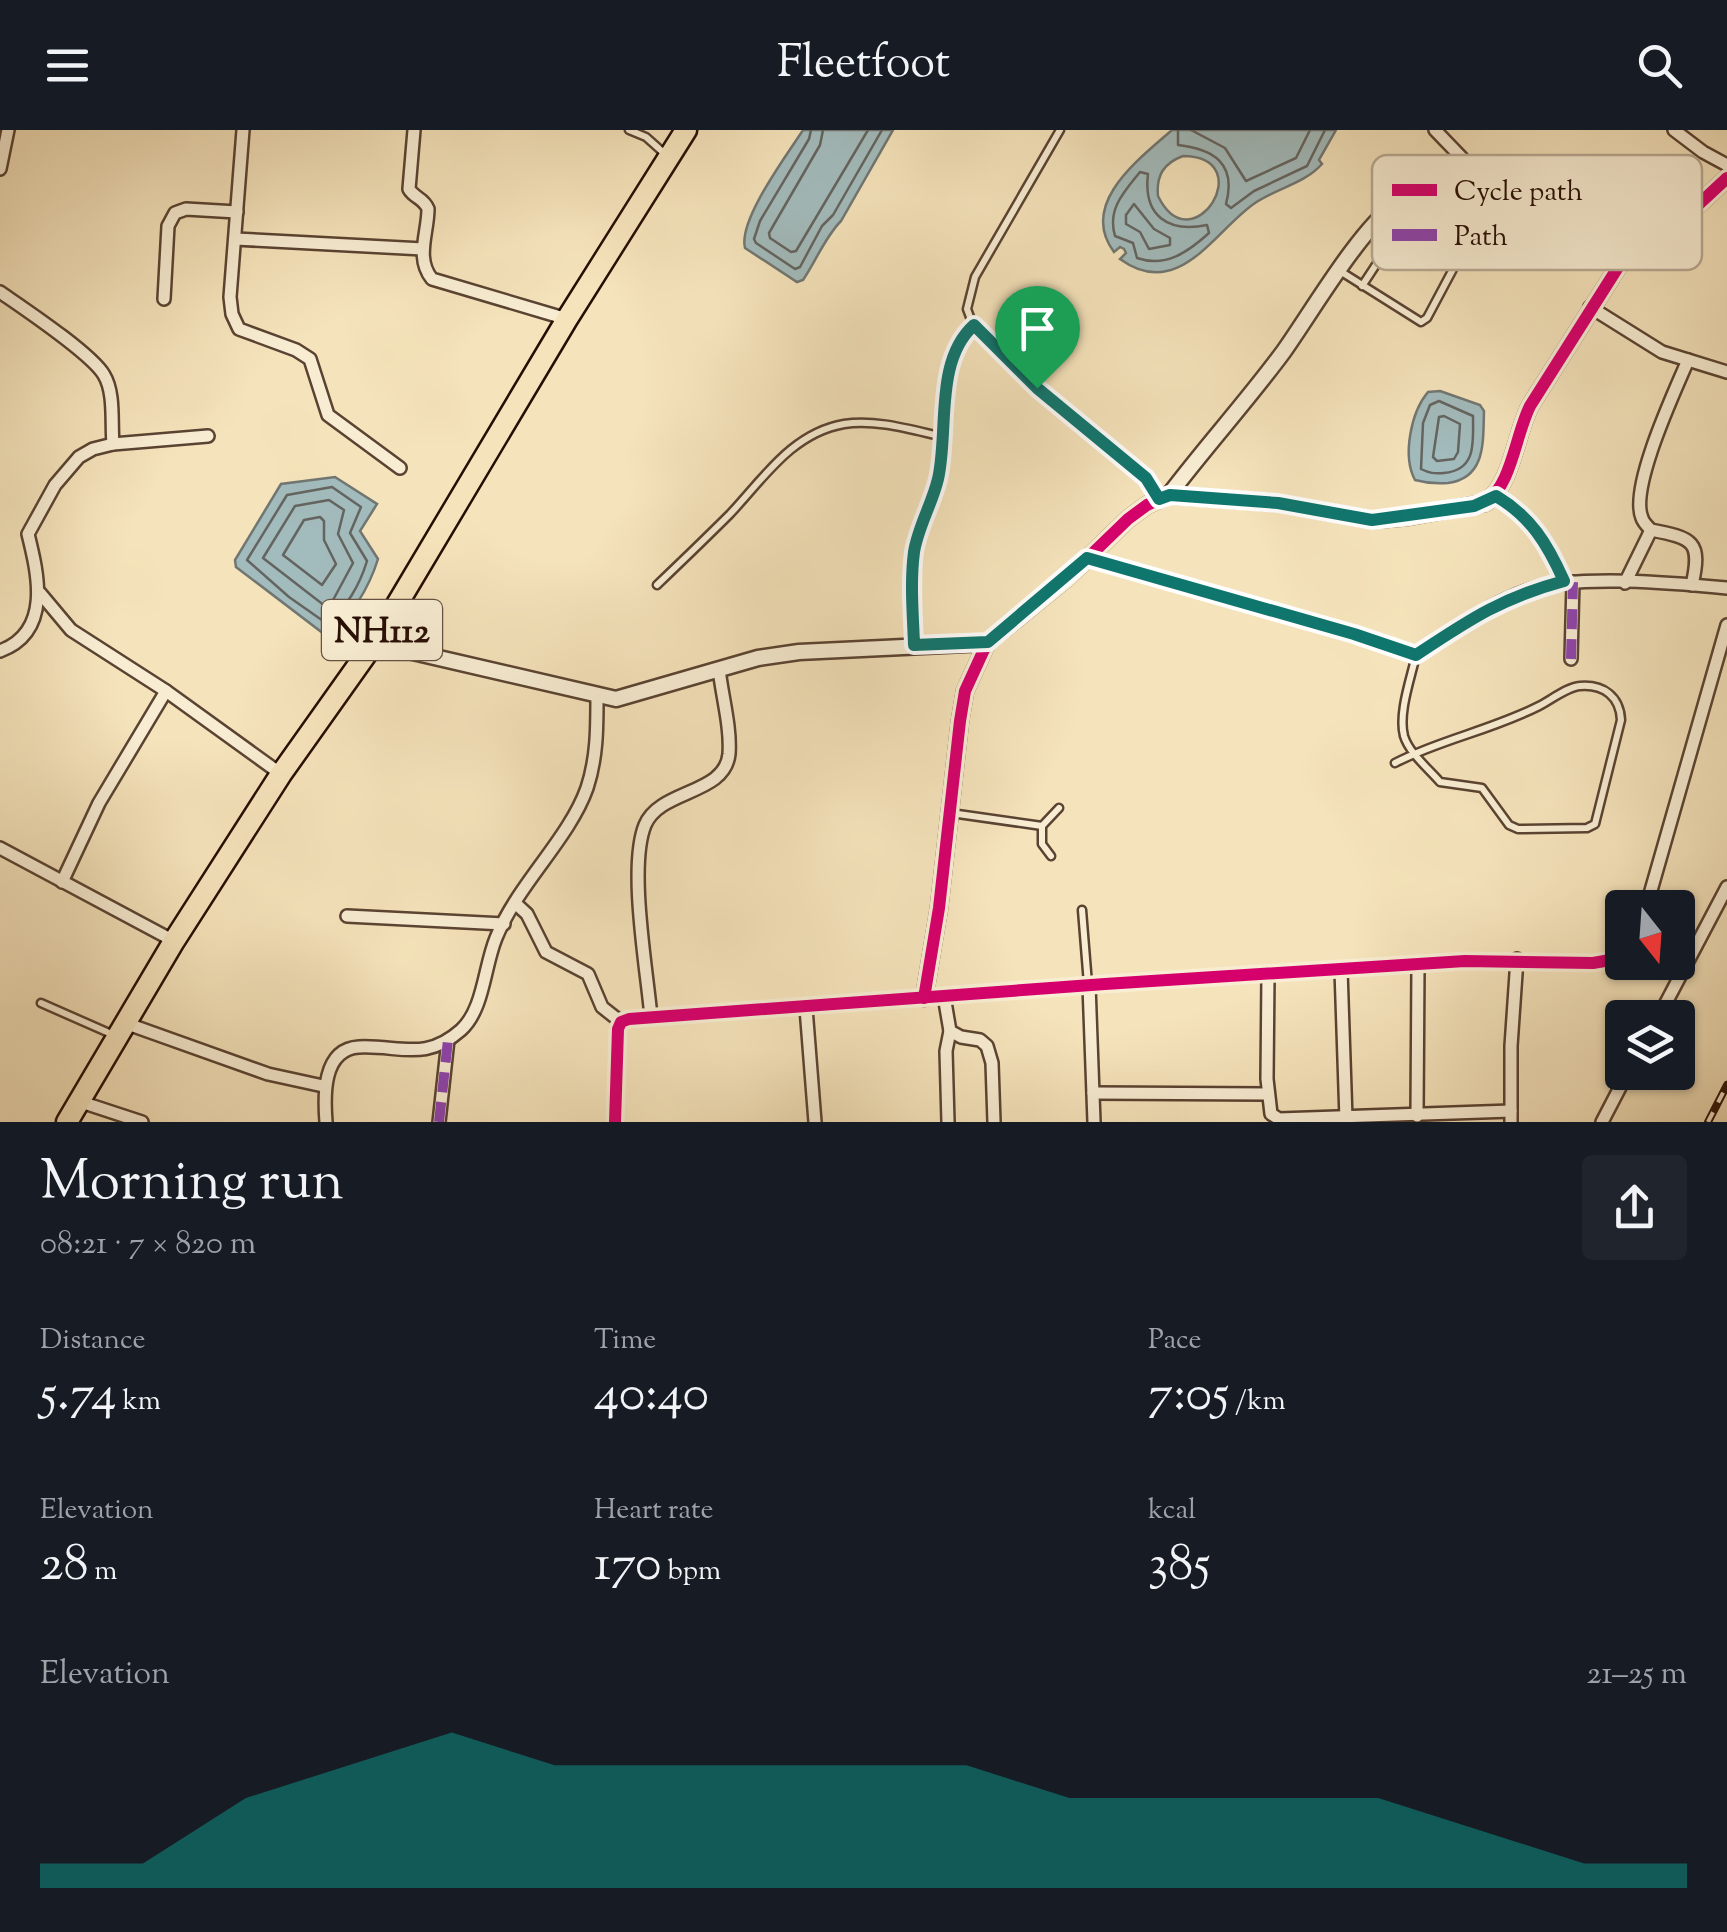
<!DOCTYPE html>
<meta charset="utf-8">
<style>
:root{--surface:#171b24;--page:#20242c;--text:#f1f3f6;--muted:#9ea1a6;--accent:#0f766e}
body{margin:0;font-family:"Sorts Mill Goudy",serif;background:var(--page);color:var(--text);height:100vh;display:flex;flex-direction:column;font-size:38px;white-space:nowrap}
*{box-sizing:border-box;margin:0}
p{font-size:32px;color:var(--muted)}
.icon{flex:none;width:55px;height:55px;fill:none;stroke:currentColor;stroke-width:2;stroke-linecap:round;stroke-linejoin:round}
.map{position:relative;height:992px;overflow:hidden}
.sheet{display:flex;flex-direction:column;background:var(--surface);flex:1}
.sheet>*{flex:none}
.needle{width:65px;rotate:163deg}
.fabs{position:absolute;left:1605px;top:760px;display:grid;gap:20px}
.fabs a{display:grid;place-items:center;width:90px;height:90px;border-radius:10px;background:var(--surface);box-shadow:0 2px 8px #0004;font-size:50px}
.pin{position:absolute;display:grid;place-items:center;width:85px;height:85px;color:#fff;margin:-102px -42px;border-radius:50% 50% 50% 0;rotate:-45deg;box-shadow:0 0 10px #0007}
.pin .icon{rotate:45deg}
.round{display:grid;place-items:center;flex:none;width:105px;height:105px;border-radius:10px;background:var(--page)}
.headline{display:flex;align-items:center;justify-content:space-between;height:170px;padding:0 40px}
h1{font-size:55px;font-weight:600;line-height:75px}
.figures{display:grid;grid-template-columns:repeat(3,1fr);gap:15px;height:170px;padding:10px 40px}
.figures div{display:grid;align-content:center}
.figures b{font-size:50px;font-weight:600}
.figures small{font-size:28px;font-weight:400}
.figures p{font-size:28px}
.chart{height:280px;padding:20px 40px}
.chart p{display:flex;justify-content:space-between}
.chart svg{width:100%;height:180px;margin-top:10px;fill:var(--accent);opacity:.7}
header{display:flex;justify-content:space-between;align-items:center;height:130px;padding:0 40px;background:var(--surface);font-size:45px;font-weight:600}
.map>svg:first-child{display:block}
.water{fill:#a2bbbc;stroke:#717672;stroke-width:2.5;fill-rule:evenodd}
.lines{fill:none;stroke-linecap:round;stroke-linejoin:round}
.shore{stroke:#646460;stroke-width:2.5}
.service-casing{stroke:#5a4332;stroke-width:11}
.minor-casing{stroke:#5a4332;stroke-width:16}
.tertiary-casing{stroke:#5a4332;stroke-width:19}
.trunk-casing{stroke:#270e04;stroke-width:25}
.service{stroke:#f8edd3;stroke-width:6}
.minor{stroke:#f8edd3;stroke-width:11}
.tertiary{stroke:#f8edd3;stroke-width:14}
.trunk{stroke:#f5e3bb;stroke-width:20}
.rail-casing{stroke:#270e04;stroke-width:8}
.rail{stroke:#f8edd3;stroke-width:4;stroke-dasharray:11;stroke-linecap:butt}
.quiet{stroke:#8e44ad;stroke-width:10;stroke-dasharray:20 10;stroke-linecap:butt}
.cycleway-casing{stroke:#f8edd3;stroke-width:19}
.cycleway{stroke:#d6006c;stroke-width:12}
.route-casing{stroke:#fff;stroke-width:20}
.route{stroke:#0f766e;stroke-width:12}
.labels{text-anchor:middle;stroke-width:9;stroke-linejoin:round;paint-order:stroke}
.shield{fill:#f8edd3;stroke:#665142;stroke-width:2.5}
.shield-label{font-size:35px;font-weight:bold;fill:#270e04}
.key{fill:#f8edd3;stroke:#b9aa95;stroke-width:2.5}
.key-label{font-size:28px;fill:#270e04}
</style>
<header><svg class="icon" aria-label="menu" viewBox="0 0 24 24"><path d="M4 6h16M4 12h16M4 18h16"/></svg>Fleetfoot<svg class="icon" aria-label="search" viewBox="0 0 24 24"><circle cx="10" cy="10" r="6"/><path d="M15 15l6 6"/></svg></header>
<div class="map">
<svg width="1727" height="992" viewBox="0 0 1727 992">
<rect width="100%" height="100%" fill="#f5e3bb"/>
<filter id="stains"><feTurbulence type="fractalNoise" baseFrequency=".002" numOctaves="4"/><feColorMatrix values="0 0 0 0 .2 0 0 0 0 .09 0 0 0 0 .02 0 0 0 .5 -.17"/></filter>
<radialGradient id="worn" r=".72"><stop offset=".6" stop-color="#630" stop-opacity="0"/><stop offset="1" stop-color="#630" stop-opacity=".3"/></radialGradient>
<!-- water -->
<g class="water">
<path d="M 803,0 L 893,0 L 841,91 C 825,107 816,131 803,150 L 797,152 L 745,118 C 738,90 787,25 803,0 Z"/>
<path d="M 1172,0 L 1336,0 L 1319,30 L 1322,34 C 1304,54 1277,58 1255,73 C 1215,100 1179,172 1120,129 L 1126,123 L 1124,119 L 1120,117 L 1114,122 C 1078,74 1139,29 1172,0 ZM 1183,26 C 1261,27 1192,136 1158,66 C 1156,45 1164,33 1183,26 Z"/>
<path d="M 1440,261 L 1480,275 L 1484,281 C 1483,312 1486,348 1448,353 C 1436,354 1426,353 1415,350 C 1402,326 1411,282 1428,262 Z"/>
<path d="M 335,347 L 377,374 L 360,401 L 378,429 C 368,461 352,485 328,507 L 236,437 L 235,430 L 281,354 Z"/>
</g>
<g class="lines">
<!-- shore -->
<g class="shore">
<polyline points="811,0 809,9 760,91 754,109 756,113 795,139 800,137 822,96 833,85 882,0"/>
<polyline points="823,0 820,15 769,103 770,108 791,122 796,121 868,0"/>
<path d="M 1178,0 L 1178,15 C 1213,19 1237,33 1226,74 L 1231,78 L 1254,61 L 1307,36 L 1325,0"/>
<polyline points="1191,0 1225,18 1246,51 1296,28 1310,0"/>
<path d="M 1140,42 L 1148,44 C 1143,86 1168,103 1207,95 L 1209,103 C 1188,122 1166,138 1137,128 L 1133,113 L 1115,106 C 1107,79 1124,62 1140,42 Z"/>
<polygon points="1134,74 1154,99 1170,108 1170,115 1149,119 1140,102 1126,94 1126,85"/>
<path d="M 1439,271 L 1473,286 C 1473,312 1477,340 1444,343 C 1434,344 1429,343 1421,339 L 1423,293 L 1430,275 Z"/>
<polygon points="1444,286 1460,294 1458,322 1454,329 1437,331 1433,327 1439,287"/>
<path d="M 332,357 L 361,377 L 350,403 L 367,431 C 360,454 346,480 326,493 L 289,467 L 247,430 L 287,365 Z"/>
<polygon points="329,370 344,380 338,404 353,433 332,472 325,476 263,428 295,376"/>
<polygon points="320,387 324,391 324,410 336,434 322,455 283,425 304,390"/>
</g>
<defs>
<g id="service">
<polyline points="629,0 646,7 665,24"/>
<polyline points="1060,0 975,147 967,179 973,195 988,211 1037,258 1145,348 1159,368"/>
<polyline points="1340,141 1421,192 1427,188 1460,126 1402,91 1392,79"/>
<polyline points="1362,156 1404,92"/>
<path d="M 657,455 C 681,432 706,408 730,384 C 763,349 792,303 844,294 C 877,289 912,300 944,307"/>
<path d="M 914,515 C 913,484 910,452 914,422 C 918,397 932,374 938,349 C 949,301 934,230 973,195"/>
<path d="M 1395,633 C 1439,610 1492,600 1539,576 C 1551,570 1567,557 1580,556 C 1604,554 1620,567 1621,590 L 1595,694 L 1587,698 L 1518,699 L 1509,695 L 1482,658 L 1440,652 C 1429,639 1409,623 1404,606 C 1398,583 1411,548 1416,525"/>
<polyline points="951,683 1042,696"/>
<polyline points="1051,726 1042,714 1042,696 1059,678"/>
<polyline points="1082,780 1088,854"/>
<polyline points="41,873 116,906"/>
</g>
<g id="minor">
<polyline points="243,0 230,167 232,184 239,199 296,220 310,229 328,285 400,338"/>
<path d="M 414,0 L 409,59 C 414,68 424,68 428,79 C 428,103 415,128 432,149 L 567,189"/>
<polyline points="1435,0 1462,28 1473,54"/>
<polyline points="1674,0 1703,22 1727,35"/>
<polyline points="0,39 8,0"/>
<polyline points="235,109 423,119"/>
<path d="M 0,162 C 23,178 91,223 104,245 C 115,263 111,293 113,314"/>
<polyline points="164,169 168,96 175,83 186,79 237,82"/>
<polyline points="1590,177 1662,222 1727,242"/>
<path d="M 1688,230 C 1675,261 1629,358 1642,388 C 1643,392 1648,397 1651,400 C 1693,408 1702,411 1692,455"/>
<path d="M 1496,366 C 1531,387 1547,413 1564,451"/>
<path d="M 1087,428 L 1355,504 L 1416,525 C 1452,501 1486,475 1529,460 C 1577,444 1675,453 1727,458"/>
<polyline points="1625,453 1651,400"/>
<polyline points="40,463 71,500 166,561 281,644"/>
<path d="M 0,521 C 52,502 38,444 28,404 L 55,355 L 79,327 L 93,319 L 113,314 L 208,306"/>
<polyline points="1571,529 1573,452"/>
<polyline points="0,718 174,811"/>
<polyline points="62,752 99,673 166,561"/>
<polyline points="515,773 527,784 546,822 588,844 602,877 621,892"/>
<polyline points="1646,778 1727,495"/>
<polyline points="347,786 504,794"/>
<polyline points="1341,840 1346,989"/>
<polyline points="1268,845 1267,949 1271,984 1279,989 1511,981"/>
<polyline points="1089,855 1094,992"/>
<polyline points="944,866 950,901 961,907 980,910 987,916 992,933 994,992"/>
<polyline points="806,878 815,992"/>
<path d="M 651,887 C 647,840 628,737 645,695 C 660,659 725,665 729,624 C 731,597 722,566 719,539"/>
<polyline points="1658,888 1727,757"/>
<polyline points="125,893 268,944 323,956"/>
<polyline points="1093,963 1267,964"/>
<polyline points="78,971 142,992"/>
<polyline points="1417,986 1418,835"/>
<path d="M 326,992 C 324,967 322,919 359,917 C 400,915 425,932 461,900 C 484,879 484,837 496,808 C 517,755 569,709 587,658 C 597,628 597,598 597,567"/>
<polyline points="439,992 448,910"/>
<polyline points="615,992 618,899 621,892 629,889 1105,854 1465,831 1593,833 1622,828"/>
<polyline points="948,992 946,921 950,901"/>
<polyline points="1511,992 1511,916 1517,829"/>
<polyline points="1602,992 1628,942"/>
</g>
<g id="tertiary">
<path d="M 1169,365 C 1206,316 1248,270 1284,221 C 1311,183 1360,99 1395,75 C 1461,28 1581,71 1641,112"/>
<polyline points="374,513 616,569 758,528 799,522 987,513"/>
<path d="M 924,868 L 939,778 L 960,591 L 965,561 L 987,513 L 1067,448 L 1128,389 L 1147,375 L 1169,365 L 1278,373 L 1372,390 L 1408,387 L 1485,373 C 1512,355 1515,306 1530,276 L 1627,123 L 1685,87 L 1727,48"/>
</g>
<polyline id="trunk" points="67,992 174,811 281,644 374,513 567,189 686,0"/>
</defs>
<!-- service casing -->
<use href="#service" class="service-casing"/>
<!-- minor casing -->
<use href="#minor" class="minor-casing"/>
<!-- tertiary casing -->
<use href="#tertiary" class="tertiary-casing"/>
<!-- trunk casing -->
<use href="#trunk" class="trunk-casing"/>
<!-- service -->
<use href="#service" class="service"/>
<!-- minor -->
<use href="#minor" class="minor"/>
<!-- tertiary -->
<use href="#tertiary" class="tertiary"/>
<!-- trunk -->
<use href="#trunk" class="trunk"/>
<defs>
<polyline id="rail" points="1708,992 1727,955"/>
</defs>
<!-- rail casing -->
<use href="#rail" class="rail-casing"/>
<!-- rail -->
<use href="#rail" class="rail"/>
<!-- quiet -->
<g class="quiet">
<polyline points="1571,529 1573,452"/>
<polyline points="439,992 448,910"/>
</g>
<defs>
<g id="cycleway">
<path d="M 924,868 L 939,778 L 960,591 L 965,561 L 987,513 L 1067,448 L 1128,389 L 1147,375 L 1169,365 L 1278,373 L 1372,390 L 1408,387 L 1485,373 C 1512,355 1515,306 1530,276 L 1627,123 L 1685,87 L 1727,48"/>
<polyline points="615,992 618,899 621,892 629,889 1105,854 1465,831 1593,833 1622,828"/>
</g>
</defs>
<!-- cycleway casing -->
<use href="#cycleway" class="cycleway-casing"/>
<!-- cycleway -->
<use href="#cycleway" class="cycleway"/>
</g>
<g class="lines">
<defs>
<path id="route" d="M 974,195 L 1037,258 L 1146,348 L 1159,369 L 1170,365 L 1278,373 L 1372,390 L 1474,376 L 1496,366 C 1531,387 1547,413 1564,451 C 1501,468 1469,490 1416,525 L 1354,504 L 1087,428 L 988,512 L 914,515 C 913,484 910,453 914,422 C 918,397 932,374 938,349 C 949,301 934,231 974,195 Z"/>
</defs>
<!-- route casing -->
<use href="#route" class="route-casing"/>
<!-- route -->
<use href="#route" class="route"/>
</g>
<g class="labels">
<!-- shield labels -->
<rect class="shield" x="322" y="470" width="120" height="60" rx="8"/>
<g class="shield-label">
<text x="382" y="512">NH112</text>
</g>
</g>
<!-- legend -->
<rect x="1372" y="25" width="330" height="115" rx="15" class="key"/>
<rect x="1392" y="54" width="45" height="12" fill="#d6006c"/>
<rect x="1392" y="99" width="45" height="12" fill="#8e44ad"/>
<g class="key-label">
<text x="1454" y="70">Cycle path</text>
<text x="1454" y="115">Path</text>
</g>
<rect width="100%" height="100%" filter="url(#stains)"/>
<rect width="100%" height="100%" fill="url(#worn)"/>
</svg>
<div class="fabs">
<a><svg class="needle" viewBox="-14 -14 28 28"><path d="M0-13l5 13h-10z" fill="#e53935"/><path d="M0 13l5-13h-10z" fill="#9ea1a6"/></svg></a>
<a><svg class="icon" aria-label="layers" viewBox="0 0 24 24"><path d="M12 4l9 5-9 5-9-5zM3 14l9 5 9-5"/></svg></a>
</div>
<div class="pin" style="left:1037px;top:258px;background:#1e9e55"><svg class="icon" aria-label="arrive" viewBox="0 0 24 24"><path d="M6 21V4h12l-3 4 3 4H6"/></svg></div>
</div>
<section class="sheet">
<div class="headline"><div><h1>Morning run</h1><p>08:21 · 7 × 820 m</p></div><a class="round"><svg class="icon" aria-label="share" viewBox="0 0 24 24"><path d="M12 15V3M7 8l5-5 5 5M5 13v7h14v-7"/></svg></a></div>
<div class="figures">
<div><p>Distance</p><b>5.74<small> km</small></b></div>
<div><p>Time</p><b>40:40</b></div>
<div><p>Pace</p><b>7:05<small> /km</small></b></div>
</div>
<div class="figures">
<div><p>Elevation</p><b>28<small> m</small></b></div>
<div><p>Heart rate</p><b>170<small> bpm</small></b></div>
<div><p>kcal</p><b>385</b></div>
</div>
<div class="chart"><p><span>Elevation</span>21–25 m</p>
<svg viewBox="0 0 160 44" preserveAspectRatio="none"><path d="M0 44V38L10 38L20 22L30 14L40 6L50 14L60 14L70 14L80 14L90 14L100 22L110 22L120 22L130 22L140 30L150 38L160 38V44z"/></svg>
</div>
</section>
